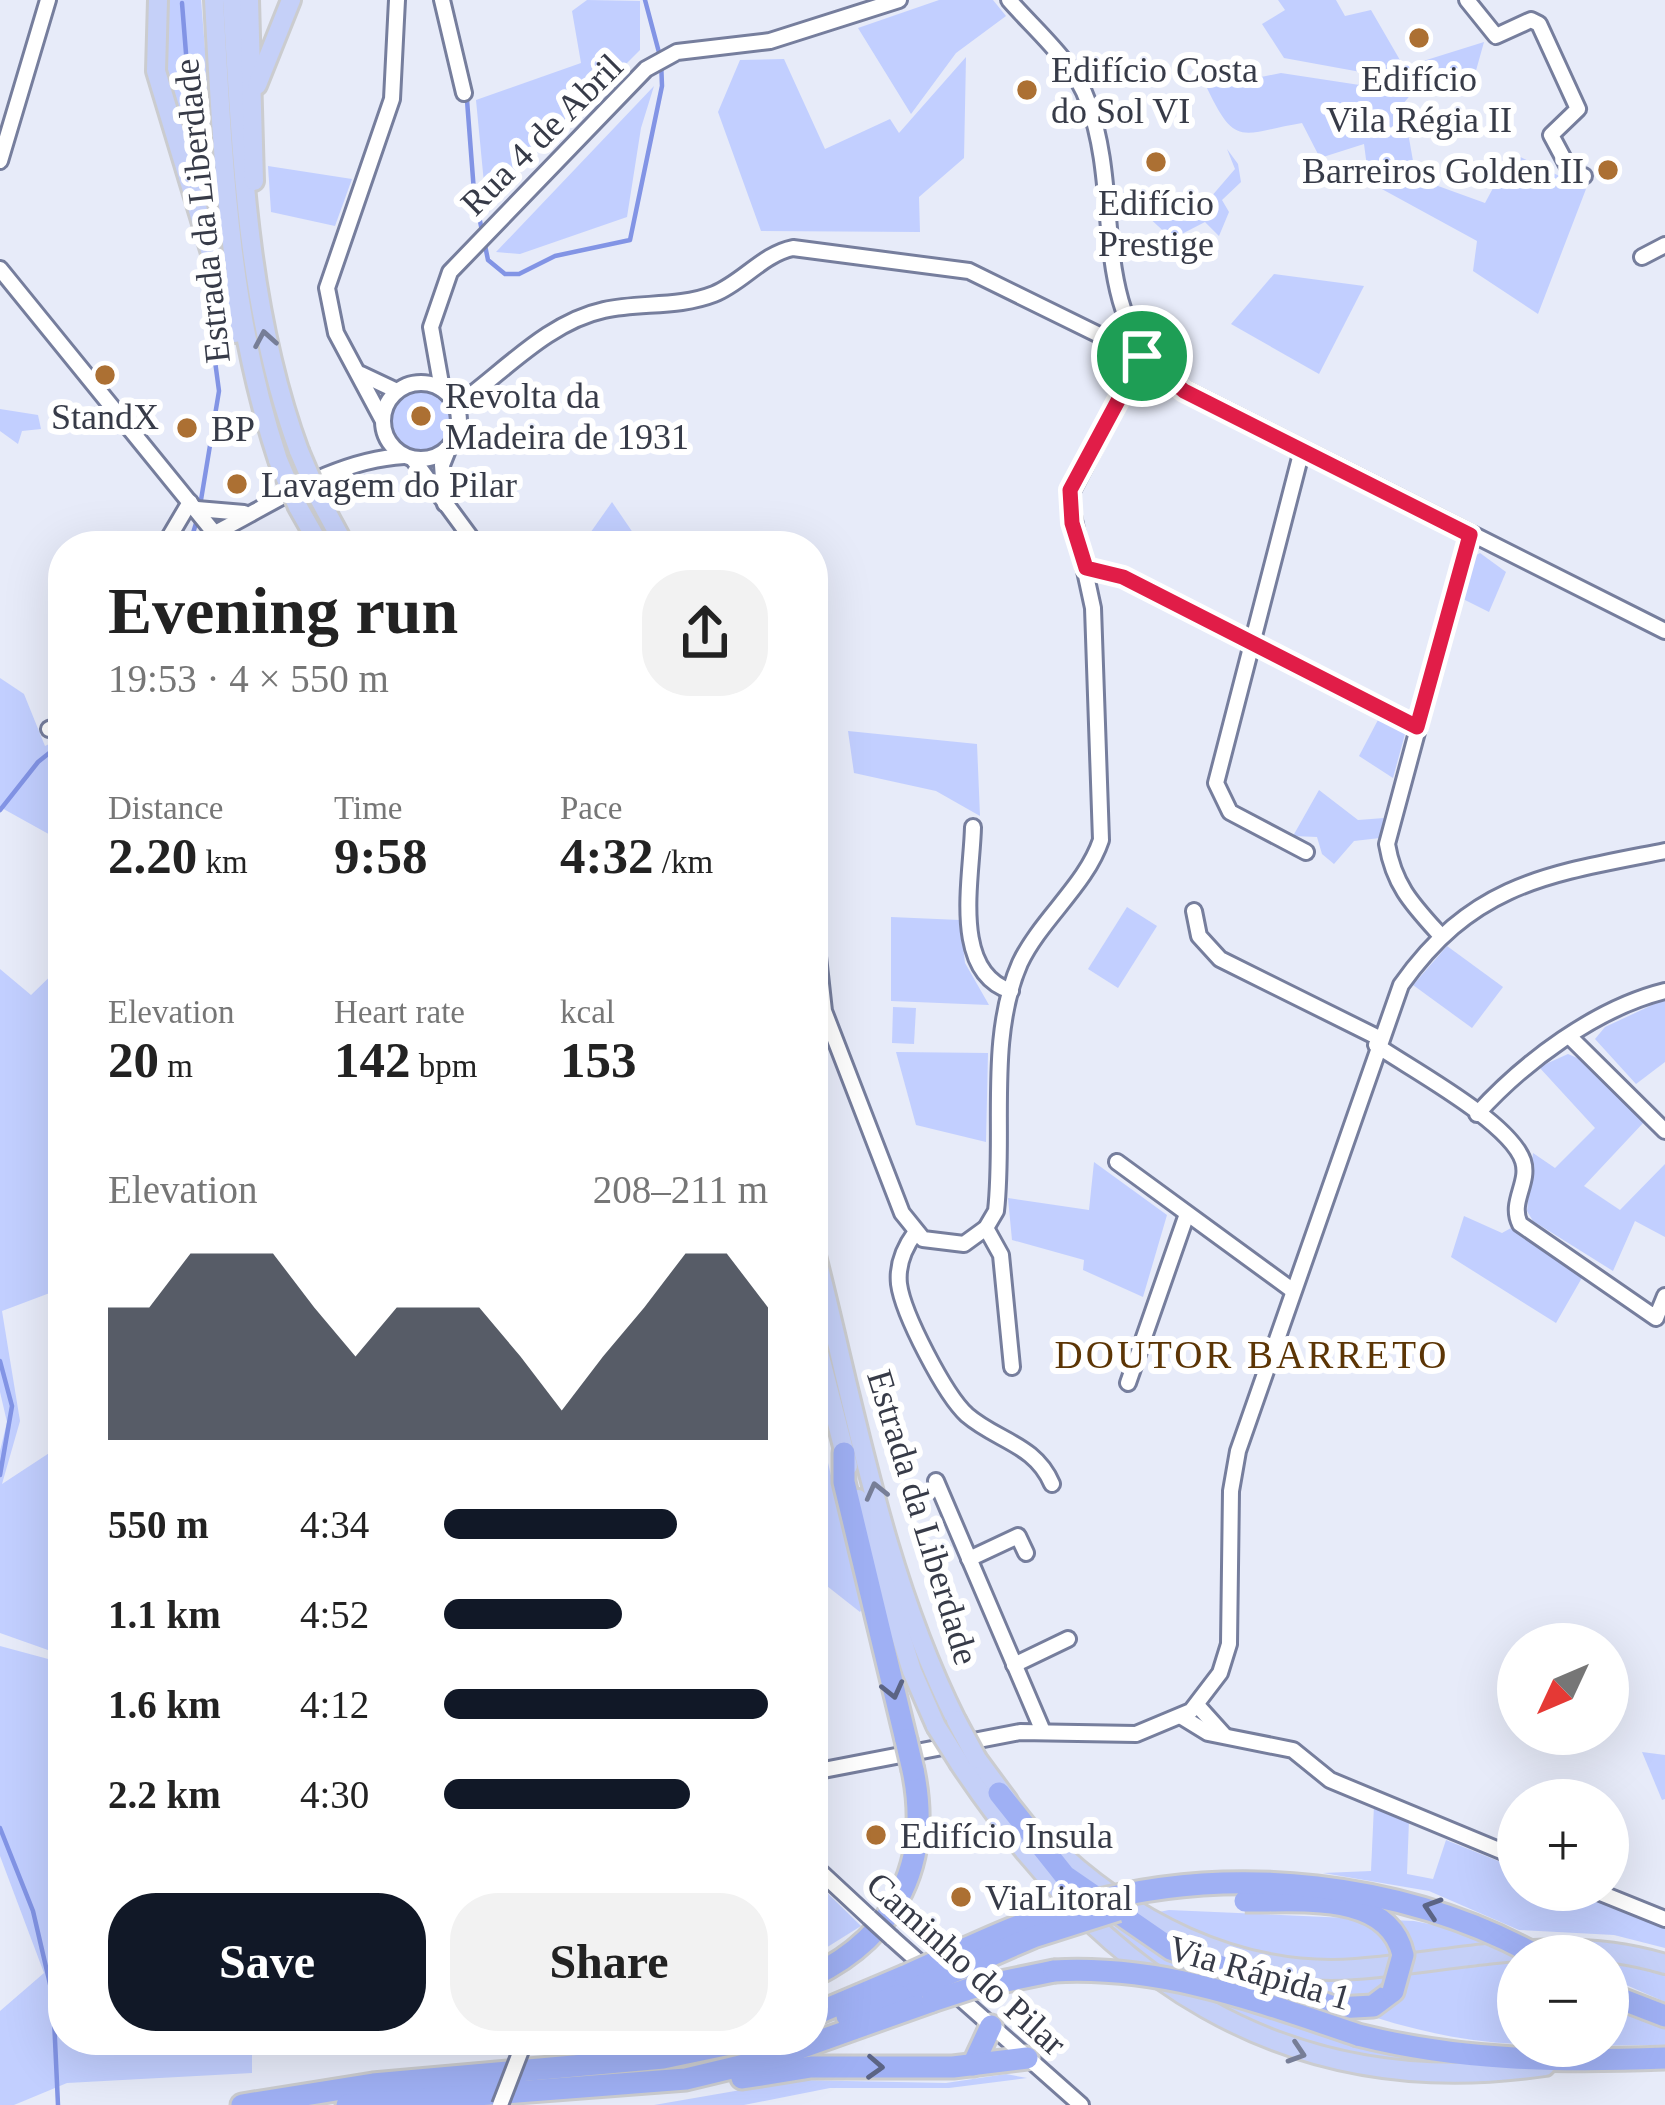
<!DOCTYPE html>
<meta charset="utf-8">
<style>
:root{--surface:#fff;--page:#f2f2f2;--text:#222;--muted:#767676;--accent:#111827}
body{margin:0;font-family:"Times New Roman",serif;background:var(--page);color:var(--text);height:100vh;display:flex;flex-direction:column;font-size:45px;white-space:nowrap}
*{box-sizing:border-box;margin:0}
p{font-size:39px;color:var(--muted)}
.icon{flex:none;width:66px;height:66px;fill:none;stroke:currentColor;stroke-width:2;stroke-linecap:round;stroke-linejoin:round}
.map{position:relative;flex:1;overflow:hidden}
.drawer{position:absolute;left:48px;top:531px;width:780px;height:1524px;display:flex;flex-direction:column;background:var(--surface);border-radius:48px;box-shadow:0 12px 48px #0002}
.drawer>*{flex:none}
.needle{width:78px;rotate:226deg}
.fabs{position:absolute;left:1497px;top:1623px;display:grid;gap:24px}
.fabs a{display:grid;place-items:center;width:132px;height:132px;border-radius:50%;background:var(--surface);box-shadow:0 12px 48px #0002;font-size:60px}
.pin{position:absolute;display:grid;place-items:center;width:102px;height:102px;color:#fff;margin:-51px;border:6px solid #fff;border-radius:50%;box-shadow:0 3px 12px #0007}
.round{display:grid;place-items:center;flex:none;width:126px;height:126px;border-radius:48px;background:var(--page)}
.overview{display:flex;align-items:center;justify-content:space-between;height:204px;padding:0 60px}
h1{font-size:66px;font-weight:800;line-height:90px}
.figures{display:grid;grid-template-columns:repeat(3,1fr);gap:18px;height:204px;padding:12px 60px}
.figures div{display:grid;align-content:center}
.figures b{font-size:51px;font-weight:800}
.figures small{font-size:33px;font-weight:400}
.figures p{font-size:33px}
.chart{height:336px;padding:24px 60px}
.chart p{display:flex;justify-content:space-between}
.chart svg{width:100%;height:216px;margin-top:12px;fill:var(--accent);opacity:.7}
.cta{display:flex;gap:24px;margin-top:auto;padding:24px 60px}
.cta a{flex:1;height:138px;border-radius:48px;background:var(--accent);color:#fff;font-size:48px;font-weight:800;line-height:138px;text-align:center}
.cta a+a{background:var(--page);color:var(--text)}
ul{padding:0 60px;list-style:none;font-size:39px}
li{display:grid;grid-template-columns:192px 144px 1fr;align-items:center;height:90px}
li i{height:30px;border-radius:15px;background:var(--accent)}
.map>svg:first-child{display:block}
.green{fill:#c2cfff}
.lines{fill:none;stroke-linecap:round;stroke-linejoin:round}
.stream{stroke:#8294e5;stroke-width:4.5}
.minor-casing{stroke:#767e9d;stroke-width:20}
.major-casing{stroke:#cbcccf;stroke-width:24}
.highway-casing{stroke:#cbcccf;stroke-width:27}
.minor{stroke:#fff;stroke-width:14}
.major{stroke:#c5d0f8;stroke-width:18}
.highway{stroke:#9fb0f4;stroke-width:21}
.minor-bridge-casing{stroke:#767e9d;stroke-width:20;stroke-linecap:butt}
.major-bridge-casing{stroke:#cbcccf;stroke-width:24;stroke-linecap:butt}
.highway-bridge-casing{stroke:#cbcccf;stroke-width:27;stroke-linecap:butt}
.minor-bridge{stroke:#fff;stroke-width:14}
.major-bridge{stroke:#c5d0f8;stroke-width:18}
.highway-bridge{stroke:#9fb0f4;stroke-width:21}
.oneway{stroke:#777e97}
.oneway2{stroke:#5b6484}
.route-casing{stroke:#fff;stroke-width:24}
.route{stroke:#e11d48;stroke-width:15}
.poi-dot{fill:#ac7033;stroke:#fff;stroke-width:4.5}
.labels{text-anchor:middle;stroke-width:12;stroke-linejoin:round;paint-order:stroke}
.poi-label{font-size:36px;fill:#373b48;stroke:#fff;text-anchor:start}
.street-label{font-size:36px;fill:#373b48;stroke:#fff}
.neighbourhood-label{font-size:39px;letter-spacing:3px;fill:#5c3505;stroke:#fff}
</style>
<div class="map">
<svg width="1665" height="2105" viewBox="0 0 1665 2105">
<rect width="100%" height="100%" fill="#e7ebf9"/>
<!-- green -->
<g class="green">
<path d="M 164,0 L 201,0 L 222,257 C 189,189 157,75 164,0 Z"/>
<polygon points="587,0 640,1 640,50 486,204 476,100 581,63 572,11"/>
<polygon points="939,0 993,0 1006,16 956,53 911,114 858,28"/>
<polygon points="1278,0 1336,0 1345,16 1371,10 1404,67 1484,42 1470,92 1284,58 1262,24 1285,10"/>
<polygon points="966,57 964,158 919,197 920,232 761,231 718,112 740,60 784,59 825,149 890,119 899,133"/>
<path d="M 1281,73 L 1412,93 L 1403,104 L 1416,178 L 1485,203 L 1512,153 L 1586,189 L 1538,314 L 1473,271 L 1477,241 L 1369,182 L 1364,144 L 1320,158 L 1302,123 C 1241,133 1236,149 1207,88 Z"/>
<polygon points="654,86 641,128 627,217 520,254 496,252"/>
<polygon points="1227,149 1238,164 1241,182 1222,200 1229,212 1219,236 1205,222 1172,239 1144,213 1171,192 1183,199 1186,211 1198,212 1235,169"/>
<polygon points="268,166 352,179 335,226 271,212"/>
<polygon points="1274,274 1364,286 1319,374 1231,324"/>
<circle cx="421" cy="421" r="29"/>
<polygon points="0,409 38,415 41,429 22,431 18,444 0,431"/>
<polygon points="612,502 642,546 581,546"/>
<polygon points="1480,553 1506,572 1489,612 1459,597 1469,559"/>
<polygon points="0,678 24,694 45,746 63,737 63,842 0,807"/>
<polygon points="1379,718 1405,734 1393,778 1359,756"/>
<polygon points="848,731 977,744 980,816 936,791 854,773"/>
<polygon points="1319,790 1358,820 1384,818 1380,838 1354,841 1334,864 1322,854 1317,837 1293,836"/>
<polygon points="1127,907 1157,926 1118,988 1088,969"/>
<polygon points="891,917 960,920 965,963 989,1005 891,1001"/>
<polygon points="1447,946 1503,987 1472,1028 1413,985"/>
<polygon points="63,964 63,1288 2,1311 20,1421 2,1484 63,1444 63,1576 48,1650 0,1633 0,1451 7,1422 0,1392 0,969 31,995"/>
<polygon points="1665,999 1665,1062 1636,1084 1595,1039 1605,1027"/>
<polygon points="893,1007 916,1008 914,1044 892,1043"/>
<polygon points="896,1052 988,1053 986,1142 916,1125"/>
<polygon points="1568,1054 1582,1060 1644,1122 1584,1186 1620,1210 1665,1164 1665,1237 1635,1221 1613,1271 1533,1221 1527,1211 1533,1153 1555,1168 1595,1128 1539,1067"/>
<polygon points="1094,1162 1167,1215 1143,1297 1083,1270 1084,1260 1012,1240 1008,1198 1089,1210"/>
<polygon points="1464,1216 1502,1233 1511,1228 1583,1276 1556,1323 1451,1257"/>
<polygon points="813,1398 862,1609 860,1612 813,1575"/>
<polygon points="0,1646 63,1663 63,2040 224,2040 225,2046 252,2054 252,2073 67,2083 14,2105 0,2105 0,2011 44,1973 0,1856"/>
<polygon points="1642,1752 1665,1755 1665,1799 1662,1800"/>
<polygon points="1374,1805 1409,1820 1407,1874 1433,1879 1446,1840 1518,1869 1518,1890 1584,1890 1665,1925 1665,1948 1614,1935 1519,1930 1429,1891 1323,1873 1371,1871"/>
<polygon points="813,1879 861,1926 813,1956"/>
<path d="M 1169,1910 L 1414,1921 L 1460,1930 L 1518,1961 L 1518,2044 C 1385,2038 1263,1977 1149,1914 Z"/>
<path d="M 1110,1924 C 1224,1990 1317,2037 1448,2064 C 1291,2059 1227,2018 1105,1928 Z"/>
<polygon points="1608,1958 1665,1972 1665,2002 1608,1977"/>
<polygon points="1608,2006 1665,2024 1665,2045 1558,2046 1608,2046"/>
<polygon points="1006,2074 1027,2078 949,2088 830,2088 744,2105 654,2105 798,2080 946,2083"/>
</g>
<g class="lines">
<!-- stream -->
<g class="stream">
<polyline points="182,3 192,129"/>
<polyline points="467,100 474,192 488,260 505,274 519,274 555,256 630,240 662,86 661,60 645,0"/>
<polyline points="200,506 219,391 213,346"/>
<polyline points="189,546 198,517"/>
<polyline points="0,810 38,762 63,742"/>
<polyline points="0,1361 12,1406 0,1475"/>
<polyline points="0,1828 33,1911 53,1997 58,2105"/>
</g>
<defs>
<g id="minor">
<polyline points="442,0 464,93"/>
<path d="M 1009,0 C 1036,31 1074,62 1088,102 C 1123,198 1088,301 1166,380 L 1665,631"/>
<polyline points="1467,0 1496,36 1531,20 1539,24 1578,109 1551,135 1573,176 1584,176"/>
<polyline points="0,161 48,0"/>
<polyline points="1642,257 1665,245"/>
<polyline points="0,269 225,546"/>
<polyline points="361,374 397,391"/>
<circle cx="421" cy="421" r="38"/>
<polyline points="442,389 431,327 450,272 646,69 677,52 770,41 899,0"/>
<path d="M 472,394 C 512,363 553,321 604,310 C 640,302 678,308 714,294 C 742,283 763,254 793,248 L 969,271 L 1142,356"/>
<polyline points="382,419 336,333 327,288 392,99 397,0"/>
<polyline points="1302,450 1216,783 1230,812 1306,852"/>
<polyline points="413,459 477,546"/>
<polyline points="445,504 442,465 448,450"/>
<polyline points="197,509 244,513"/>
<path d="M 215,533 C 276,502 334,460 404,456"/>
<polyline points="164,546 190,502"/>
<polyline points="1086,569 1123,577 1416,727"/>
<polyline points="49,729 63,724"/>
<path d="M 973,827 C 972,877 950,972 1011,991"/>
<path d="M 813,911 L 824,1011 L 902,1213 L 923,1239 L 964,1244 L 986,1228 L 996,1211 C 1005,1132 987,1038 1020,963 C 1041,919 1086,885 1101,840 L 1093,608 L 1069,497 L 1142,356"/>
<polyline points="1194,911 1199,936 1220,959 1379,1038"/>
<path d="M 1441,936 C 1413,905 1394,886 1387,844 L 1470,535"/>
<polyline points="1571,1038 1665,1131"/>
<path d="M 1376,1045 C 1411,1069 1510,1122 1523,1161 C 1530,1183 1509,1202 1520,1224 L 1656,1318 L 1665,1296"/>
<path d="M 1477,1114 C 1524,1062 1596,1008 1665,991"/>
<polyline points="1117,1162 1292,1290"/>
<polyline points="986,1228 1001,1255 1012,1367"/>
<path d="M 915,1233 C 904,1248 897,1265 899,1284 C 903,1314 945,1395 967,1415 C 997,1441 1035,1444 1052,1484"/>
<polyline points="1128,1383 1187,1214"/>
<polyline points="936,1481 1042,1729"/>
<polyline points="969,1559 1018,1536 1026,1553"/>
<polyline points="1014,1665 1068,1639"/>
<polyline points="1197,1705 1224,1735"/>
<polyline points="1182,1717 1208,1733 1293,1750 1330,1780 1518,1858"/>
<path d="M 813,1772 L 1020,1732 L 1136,1734 L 1191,1711 L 1220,1673 L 1229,1644 L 1231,1491 L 1238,1451 L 1401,985 C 1474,882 1549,874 1665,851"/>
<polyline points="813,1865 869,1917"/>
<polyline points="1593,1890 1665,1919"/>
<polyline points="892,1938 929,1971"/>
<polyline points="950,1989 1081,2105"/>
</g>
<g id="major">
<polyline points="158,0 156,71 235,333"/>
<path d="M 214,0 C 223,157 228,309 278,460"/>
<path d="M 232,0 C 242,152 246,307 299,451"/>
<polyline points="249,0 254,181"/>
<polyline points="257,85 291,0"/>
<polyline points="319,498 345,546"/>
<polyline points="298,507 320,546"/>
<path d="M 813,1244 C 854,1403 882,1572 956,1720"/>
<polyline points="813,1329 848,1466"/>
<polyline points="858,1499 912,1671 936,1726"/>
<polyline points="977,1759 1008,1801"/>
<path d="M 960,1764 C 1100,1974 1281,2105 1545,2066"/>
<path d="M 1044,1838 C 1127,1920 1237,1978 1356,1969 C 1463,1961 1559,1932 1665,1964"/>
</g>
<g id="highway">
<polyline points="844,1453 844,1482 906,1740"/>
<polyline points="999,1793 1065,1876 1171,1949 1336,2008 1373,2006 1393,1991"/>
<path d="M 813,1976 C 897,1935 932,1861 913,1770"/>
<polyline points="972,1988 1054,1971"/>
<polyline points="1608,1994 1665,2016"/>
<polyline points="813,2015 905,1976"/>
<polyline points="847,2016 918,1987"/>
<path d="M 1358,2035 C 1461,2061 1559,2062 1665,2058"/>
<polyline points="622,2052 664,2040"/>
<polyline points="973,2065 991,2026"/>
<polyline points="742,2078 811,2067 953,2067 1027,2058"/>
<polyline points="242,2105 373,2084 663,2058 749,2040"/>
<polyline points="347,2105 686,2079 769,2059 932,2001"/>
</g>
</defs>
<!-- minor casing -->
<use href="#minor" class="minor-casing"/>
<!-- major casing -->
<use href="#major" class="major-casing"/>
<!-- highway casing -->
<use href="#highway" class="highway-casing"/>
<!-- minor -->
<use href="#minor" class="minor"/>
<!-- major -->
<use href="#major" class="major"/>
<!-- highway -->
<use href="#highway" class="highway"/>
<defs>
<g id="minor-bridge">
<polyline points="869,1917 892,1938"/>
<polyline points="500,2105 525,2040"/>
</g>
<g id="major-bridge">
<polyline points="299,451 319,498"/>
<polyline points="278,460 298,507"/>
<polyline points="956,1720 977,1759"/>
<polyline points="936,1726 960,1764"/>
</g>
<g id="highway-bridge">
<polyline points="906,1740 913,1770"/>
<path d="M 1245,1901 C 1296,1902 1389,1890 1403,1955 L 1393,1991"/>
<path d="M 1054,1971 C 1163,1965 1257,2001 1358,2035"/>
<path d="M 905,1976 C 964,1950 1023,1920 1084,1904 C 1233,1863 1404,1882 1538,1956"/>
<polyline points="918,1987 1033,1937 1118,1910"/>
<polyline points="932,2001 972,1988"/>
</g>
</defs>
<!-- minor-bridge casing -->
<use href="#minor-bridge" class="minor-bridge-casing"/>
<!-- major-bridge casing -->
<use href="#major-bridge" class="major-bridge-casing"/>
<!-- highway-bridge casing -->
<use href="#highway-bridge" class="highway-bridge-casing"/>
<!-- minor-bridge -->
<use href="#minor-bridge" class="minor-bridge"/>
<!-- major-bridge -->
<use href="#major-bridge" class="major-bridge"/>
<!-- highway-bridge -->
<use href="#highway-bridge" class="highway-bridge"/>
</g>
<!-- one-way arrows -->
<defs><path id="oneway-chevron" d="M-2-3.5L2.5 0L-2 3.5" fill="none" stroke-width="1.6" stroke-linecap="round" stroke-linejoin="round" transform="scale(3)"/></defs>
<g class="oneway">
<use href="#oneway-chevron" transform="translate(265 339) rotate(-100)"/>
<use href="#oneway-chevron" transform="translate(876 1491) rotate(-104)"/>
<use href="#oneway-chevron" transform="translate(1297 2053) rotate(18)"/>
</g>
<g class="oneway2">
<use href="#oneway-chevron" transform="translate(893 1690) rotate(76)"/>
<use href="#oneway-chevron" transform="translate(1432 1908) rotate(-162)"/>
<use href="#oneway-chevron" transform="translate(875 2067) rotate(3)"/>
</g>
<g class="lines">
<defs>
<polygon id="route" points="1142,356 1184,391 1470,535 1417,727 1123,577 1086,568 1072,523 1070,490"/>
</defs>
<!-- route casing -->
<use href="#route" class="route-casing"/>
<!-- route -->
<use href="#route" class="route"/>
</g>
<!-- markers -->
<g class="poi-dot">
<circle cx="1419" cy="38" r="12"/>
<circle cx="1027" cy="90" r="12"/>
<circle cx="1156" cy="162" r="12"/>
<circle cx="1608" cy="170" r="12"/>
<circle cx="105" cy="375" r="12"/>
<circle cx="421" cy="416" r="12"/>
<circle cx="187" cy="428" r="12"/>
<circle cx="237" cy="484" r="12"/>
<circle cx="876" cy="1835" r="12"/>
<circle cx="961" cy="1897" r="12"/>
</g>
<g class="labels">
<!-- poi labels -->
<g class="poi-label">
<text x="1051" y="82">Edifício Costa<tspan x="1051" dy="41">do Sol VI</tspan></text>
<text x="1419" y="91" text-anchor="middle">Edifício<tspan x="1419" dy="41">Vila Régia II</tspan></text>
<text x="1584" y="183" text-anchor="end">Barreiros Golden II</text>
<text x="1156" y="215" text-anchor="middle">Edifício<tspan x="1156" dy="41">Prestige</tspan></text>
<text x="445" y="408">Revolta da<tspan x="445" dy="41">Madeira de 1931</tspan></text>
<text x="105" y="429" text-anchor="middle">StandX</text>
<text x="211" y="441">BP</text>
<text x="261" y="497">Lavagem do Pilar</text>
<text x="900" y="1848">Edifício Insula</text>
<text x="985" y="1910">ViaLitoral</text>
</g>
<!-- street labels -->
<g class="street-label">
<text transform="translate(541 134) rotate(-45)" y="13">Rua 4 de Abril</text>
<text transform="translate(201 211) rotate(-96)" y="13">Estrada da Liberdade</text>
<text transform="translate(924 1517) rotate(73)" y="13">Estrada da Liberdade</text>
<text transform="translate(967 1963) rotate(42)" y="13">Caminho do Pilar</text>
<text transform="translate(1260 1972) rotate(16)" y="13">Via Rápida 1</text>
</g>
<!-- neighbourhood labels -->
<g class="neighbourhood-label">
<text x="1252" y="1368">DOUTOR BARRETO</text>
</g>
</g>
</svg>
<div class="fabs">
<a><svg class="needle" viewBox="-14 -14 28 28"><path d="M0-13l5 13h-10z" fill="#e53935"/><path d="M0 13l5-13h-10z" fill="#767676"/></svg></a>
<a>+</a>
<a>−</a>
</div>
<div class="pin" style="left:1142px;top:356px;background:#1e9e55"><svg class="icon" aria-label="arrive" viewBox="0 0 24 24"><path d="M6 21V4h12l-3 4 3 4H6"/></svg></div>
<section class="drawer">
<div class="overview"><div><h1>Evening run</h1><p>19:53 · 4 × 550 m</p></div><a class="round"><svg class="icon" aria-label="share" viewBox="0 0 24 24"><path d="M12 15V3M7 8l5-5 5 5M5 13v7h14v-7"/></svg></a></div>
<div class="figures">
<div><p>Distance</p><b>2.20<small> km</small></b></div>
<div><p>Time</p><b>9:58</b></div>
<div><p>Pace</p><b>4:32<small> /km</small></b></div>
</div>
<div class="figures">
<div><p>Elevation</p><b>20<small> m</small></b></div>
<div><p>Heart rate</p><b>142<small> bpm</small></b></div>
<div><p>kcal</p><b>153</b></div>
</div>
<div class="chart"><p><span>Elevation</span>208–211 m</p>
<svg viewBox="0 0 160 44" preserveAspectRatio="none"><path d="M0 44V17L10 17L20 6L30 6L40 6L50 17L60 27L70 17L80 17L90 17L100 27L110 38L120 27L130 17L140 6L150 6L160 17V44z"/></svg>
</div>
<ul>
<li><b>550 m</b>4:34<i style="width:72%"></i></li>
<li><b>1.1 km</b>4:52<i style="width:55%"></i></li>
<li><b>1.6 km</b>4:12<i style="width:100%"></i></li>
<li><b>2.2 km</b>4:30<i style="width:76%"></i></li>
</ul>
<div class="cta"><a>Save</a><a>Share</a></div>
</section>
</div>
